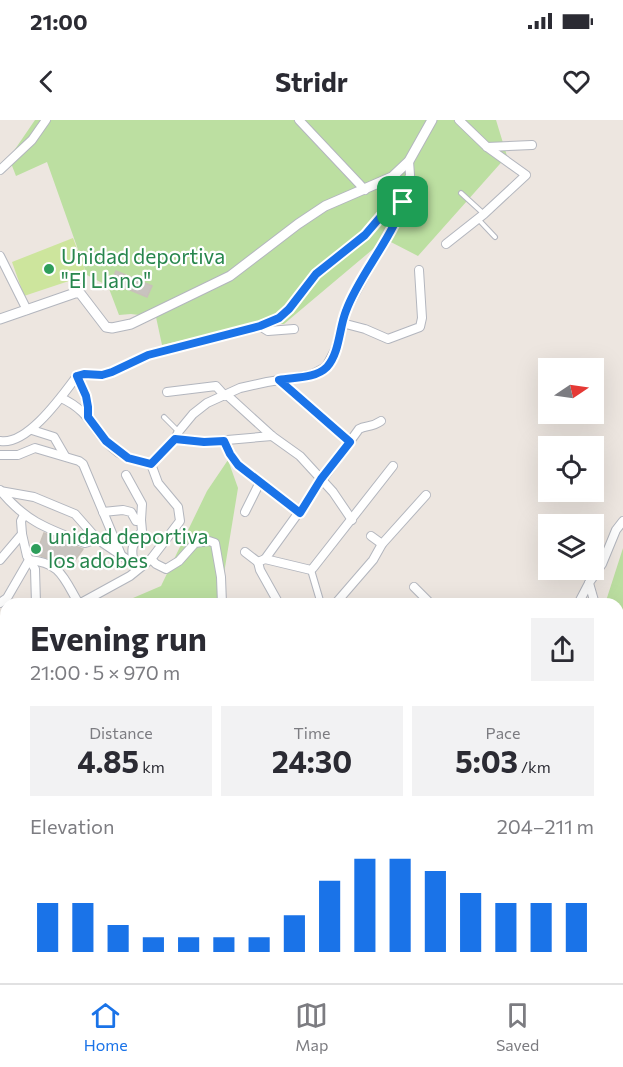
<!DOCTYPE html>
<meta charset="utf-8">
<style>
:root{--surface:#fff;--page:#f2f2f3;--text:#2b2b33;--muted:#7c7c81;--line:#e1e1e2;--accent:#1a73e8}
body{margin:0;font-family:Commissioner,sans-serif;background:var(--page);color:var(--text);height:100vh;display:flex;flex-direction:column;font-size:22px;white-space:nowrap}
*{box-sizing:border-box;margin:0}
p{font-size:20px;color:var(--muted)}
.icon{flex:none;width:33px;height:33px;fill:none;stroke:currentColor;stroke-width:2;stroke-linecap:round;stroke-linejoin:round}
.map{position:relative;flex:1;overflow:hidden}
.panel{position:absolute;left:0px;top:478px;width:624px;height:386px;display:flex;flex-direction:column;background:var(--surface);border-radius:18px 18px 0 0;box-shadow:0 6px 24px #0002}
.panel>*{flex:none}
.needle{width:39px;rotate:77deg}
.fabs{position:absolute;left:538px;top:238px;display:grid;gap:12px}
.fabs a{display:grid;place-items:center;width:66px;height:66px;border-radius:0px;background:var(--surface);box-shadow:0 6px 24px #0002;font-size:30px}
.pin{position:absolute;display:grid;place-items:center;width:51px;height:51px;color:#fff;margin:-26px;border-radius:12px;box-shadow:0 3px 9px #0006}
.round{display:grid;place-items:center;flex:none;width:63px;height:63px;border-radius:0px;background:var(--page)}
.summary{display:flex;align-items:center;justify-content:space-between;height:102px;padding:0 30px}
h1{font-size:33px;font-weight:700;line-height:45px}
.metrics{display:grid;grid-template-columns:repeat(3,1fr);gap:9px;height:102px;padding:6px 30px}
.metrics div{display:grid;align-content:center;border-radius:0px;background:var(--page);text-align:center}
.metrics b{font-size:30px;font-weight:700}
.metrics small{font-size:16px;font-weight:400}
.metrics p{font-size:16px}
.chart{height:168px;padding:12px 30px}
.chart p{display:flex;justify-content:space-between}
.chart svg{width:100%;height:108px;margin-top:6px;stroke:var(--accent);stroke-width:6}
.status{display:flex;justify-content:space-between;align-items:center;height:42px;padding:0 30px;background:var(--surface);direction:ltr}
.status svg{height:16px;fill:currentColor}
header{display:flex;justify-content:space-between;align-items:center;height:78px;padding:0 30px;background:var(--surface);font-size:27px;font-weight:700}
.tabs{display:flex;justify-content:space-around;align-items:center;height:84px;border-top:2px solid var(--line);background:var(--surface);font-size:16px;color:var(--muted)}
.tabs a{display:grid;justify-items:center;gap:3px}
.tabs .active{color:var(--accent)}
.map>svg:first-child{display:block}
.green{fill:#bcdfa1}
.pitch{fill:#cde59d}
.building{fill:#c8c3bf;stroke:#c8c1b9;stroke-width:1.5}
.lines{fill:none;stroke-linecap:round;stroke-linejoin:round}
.service-casing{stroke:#b3b6be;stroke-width:6}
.pedestrian-casing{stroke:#b3b6be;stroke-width:8}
.minor-casing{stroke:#b3b6be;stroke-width:10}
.tertiary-casing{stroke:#b3b6be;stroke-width:11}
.primary-casing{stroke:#c4c4c4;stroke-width:14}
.service{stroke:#fff;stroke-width:4}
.pedestrian{stroke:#fff;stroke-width:6}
.minor{stroke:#fff;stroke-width:8}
.tertiary{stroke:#fff;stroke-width:9}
.primary{stroke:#e7be6b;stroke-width:12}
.route-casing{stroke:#fff;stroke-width:12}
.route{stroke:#1a73e8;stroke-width:8}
.leisure-dot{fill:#2e9e5b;stroke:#fff;stroke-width:2}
.labels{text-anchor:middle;stroke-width:4.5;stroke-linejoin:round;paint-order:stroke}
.leisure-label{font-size:21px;fill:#27864d;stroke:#fff;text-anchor:start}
</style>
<div class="status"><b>21:00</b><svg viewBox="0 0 49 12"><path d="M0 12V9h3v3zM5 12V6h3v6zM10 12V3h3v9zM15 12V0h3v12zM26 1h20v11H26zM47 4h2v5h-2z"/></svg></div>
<header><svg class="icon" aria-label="back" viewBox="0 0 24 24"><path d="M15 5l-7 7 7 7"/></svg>Stridr<svg class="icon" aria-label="heart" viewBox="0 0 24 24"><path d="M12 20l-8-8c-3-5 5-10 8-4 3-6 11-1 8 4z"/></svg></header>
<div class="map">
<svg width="623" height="863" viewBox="0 0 623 863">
<rect width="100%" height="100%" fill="#ede6e0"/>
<!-- green -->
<g class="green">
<polygon points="35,0 496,0 507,36 418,136 385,119 284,204 254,204 162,225 156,197 131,194 119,195 108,166 87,155 47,42 16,56 9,38"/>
<polygon points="228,340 238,368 219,484 119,484 161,466 207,371"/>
<polygon points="623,428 623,534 618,533 618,484 605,484"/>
<polygon points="143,858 216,858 212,863 150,863"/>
</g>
<!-- pitch -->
<polygon class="pitch" points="73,118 87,155 24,176 12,142"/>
<!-- building -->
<g class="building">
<polygon points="116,151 152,166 147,177 111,162"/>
<polygon points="44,413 83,429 69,449 50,439 36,434"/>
</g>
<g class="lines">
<defs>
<g id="service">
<polyline points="461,73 484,94"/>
<polyline points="478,99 495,117"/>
<polyline points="164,297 178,311"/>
<polyline points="510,858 517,861"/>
<polyline points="468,860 502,858"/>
</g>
<g id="pedestrian">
<polyline points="311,450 321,484"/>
<polyline points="618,801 621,805 623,805"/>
</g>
<g id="minor">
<polyline points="299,0 365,70"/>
<polyline points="487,27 532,25"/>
<polyline points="0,50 32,20 46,0"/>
<polyline points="446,124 484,94 526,55 487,27 459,0"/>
<polyline points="0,136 27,190"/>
<polyline points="342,203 365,209 388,219 420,207 422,198 419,150"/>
<polyline points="260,206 268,211 294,209"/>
<path d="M 77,256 C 83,270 89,282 88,297"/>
<polyline points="279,260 350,322"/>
<polyline points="167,272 216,266 225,276"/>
<polyline points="227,275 272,316 300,336 333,372 352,400"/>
<path d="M 61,278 C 93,292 94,316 119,333 C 129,339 140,341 151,344"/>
<polyline points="32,310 54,317 65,336"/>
<polyline points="175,319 204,322 272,316"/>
<path d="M 0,321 C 27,326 62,276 77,256 L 84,254 L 102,255 L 112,252 L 148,235 L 260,206 L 279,198 L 289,189 L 316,154 L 365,115 L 406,67 L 410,55 L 409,41"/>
<polyline points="224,321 230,334 238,345 300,393"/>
<polyline points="0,335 18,335 35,328 79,341 83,344 122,437"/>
<polyline points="151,344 175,319 179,311 193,294 207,283 240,268 267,262 311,255 326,247 336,228 346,190 397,97 405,77 406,69"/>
<path d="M 0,370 C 26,402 48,409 85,423 L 97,419"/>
<polyline points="0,371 34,377 75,394 97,419 134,444 143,443"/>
<polyline points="103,392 123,390 131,392 136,401 141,400 142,384 126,355"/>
<polyline points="245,392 260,362"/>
<polyline points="22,414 27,436 35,449 36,484"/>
<polyline points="371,416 382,424"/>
<polyline points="245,432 258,442"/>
<polyline points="151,439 156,444 166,449 179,441 195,423 209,421 215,423 221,457 222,484"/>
<polyline points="265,439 311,450 313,448 393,346"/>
<polyline points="0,440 22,414 21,401 24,395"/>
<path d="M 29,440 C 61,442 64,459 79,484"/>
<path d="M 258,442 L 265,439 L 359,309 C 366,305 371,308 381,301"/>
<polyline points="258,442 260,450 279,484"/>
<path d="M 134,444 C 130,426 133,425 142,411 L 141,400"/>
<polyline points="414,467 431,484"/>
<polyline points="0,483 7,478 29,440"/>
<polyline points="79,484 130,456 151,439 180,401 178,387 158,363 151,344"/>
<polyline points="335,484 373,440 382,424 426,375"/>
<polyline points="578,484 589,463"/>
<polyline points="595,484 589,463 602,444 616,410 623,401"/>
<polyline points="0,528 6,523"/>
<polyline points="0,544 6,546"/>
<polyline points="0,562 6,559"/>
<polyline points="0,614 6,613"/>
<polyline points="618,629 623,627"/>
<polyline points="6,665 3,673 6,698"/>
<polyline points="58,858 76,863"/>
<polyline points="130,858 134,863"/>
<polyline points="279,858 280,863"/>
<polyline points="440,858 440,863"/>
<polyline points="0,859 2,863"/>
<polyline points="308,863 313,858"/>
</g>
<polyline id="tertiary" points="0,199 75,173 80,173 106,207 112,208 131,204 230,156 298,104 325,86 392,57 409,41 432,0"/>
<g id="primary">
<polyline points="618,737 623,736"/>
<polyline points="290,858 300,863"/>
<polyline points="234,863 244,858"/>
<polyline points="462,863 465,858"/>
</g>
</defs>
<!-- service casing -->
<use href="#service" class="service-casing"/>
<!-- pedestrian casing -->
<use href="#pedestrian" class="pedestrian-casing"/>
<!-- minor casing -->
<use href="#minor" class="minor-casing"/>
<!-- tertiary casing -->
<use href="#tertiary" class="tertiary-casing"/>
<!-- primary casing -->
<use href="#primary" class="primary-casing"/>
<!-- service -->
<use href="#service" class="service"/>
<!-- pedestrian -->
<use href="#pedestrian" class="pedestrian"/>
<!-- minor -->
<use href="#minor" class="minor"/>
<!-- tertiary -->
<use href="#tertiary" class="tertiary"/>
<!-- primary -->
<use href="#primary" class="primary"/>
</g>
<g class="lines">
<defs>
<path id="route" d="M 406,67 C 402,109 360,151 346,191 C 339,208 340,232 327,247 C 315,259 294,257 279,260 L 350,322 L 321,359 L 300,393 L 238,345 L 230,334 L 224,321 L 204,322 L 175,319 L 151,344 L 128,338 L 106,321 L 88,297 L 88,287 L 86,276 L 77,256 L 84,254 L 102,255 L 112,252 L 148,235 L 260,206 L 279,198 L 289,189 L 316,154 L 365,115 Z"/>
</defs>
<!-- route casing -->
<use href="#route" class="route-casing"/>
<!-- route -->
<use href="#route" class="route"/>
</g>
<!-- markers -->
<g class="leisure-dot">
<circle cx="49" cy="149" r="6"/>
<circle cx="36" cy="429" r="6"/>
</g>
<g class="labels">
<!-- leisure labels -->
<g class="leisure-label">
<text x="61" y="144">Unidad deportiva<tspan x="61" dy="24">"El Llano"</tspan></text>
<text x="48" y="424">unidad deportiva<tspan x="48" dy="24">los adobes</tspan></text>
</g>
</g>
</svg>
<div class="fabs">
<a><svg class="needle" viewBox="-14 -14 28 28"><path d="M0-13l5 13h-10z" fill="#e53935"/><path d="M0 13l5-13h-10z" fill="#7c7c81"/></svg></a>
<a><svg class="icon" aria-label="locate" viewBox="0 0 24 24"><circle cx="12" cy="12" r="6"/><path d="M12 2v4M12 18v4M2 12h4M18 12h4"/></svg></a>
<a><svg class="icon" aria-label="layers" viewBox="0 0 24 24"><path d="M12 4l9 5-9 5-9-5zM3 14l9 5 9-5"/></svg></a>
</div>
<div class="pin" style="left:403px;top:82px;background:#1e9e55"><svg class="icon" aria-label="arrive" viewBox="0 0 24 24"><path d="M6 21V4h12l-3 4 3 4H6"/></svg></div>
<section class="panel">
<div class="summary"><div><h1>Evening run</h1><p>21:00 · 5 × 970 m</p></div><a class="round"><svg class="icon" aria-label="share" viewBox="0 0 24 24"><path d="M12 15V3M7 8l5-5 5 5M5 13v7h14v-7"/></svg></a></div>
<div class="metrics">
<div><p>Distance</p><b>4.85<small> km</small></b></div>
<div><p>Time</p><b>24:30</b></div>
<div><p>Pace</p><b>5:03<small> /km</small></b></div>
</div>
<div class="chart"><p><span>Elevation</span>204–211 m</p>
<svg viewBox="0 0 160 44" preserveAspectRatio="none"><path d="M5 44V24M15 44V24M25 44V33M35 44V38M45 44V38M55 44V38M65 44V38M75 44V29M85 44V15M95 44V6M105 44V6M115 44V11M125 44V20M135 44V24M145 44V24M155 44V24"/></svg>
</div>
</section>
</div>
<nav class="tabs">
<a class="active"><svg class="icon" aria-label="home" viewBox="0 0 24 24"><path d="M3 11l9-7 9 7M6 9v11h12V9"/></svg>Home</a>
<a><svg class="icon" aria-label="map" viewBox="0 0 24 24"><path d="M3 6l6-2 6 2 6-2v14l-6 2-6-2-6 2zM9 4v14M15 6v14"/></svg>Map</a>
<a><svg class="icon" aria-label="saved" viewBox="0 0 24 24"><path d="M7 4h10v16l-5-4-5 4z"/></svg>Saved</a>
</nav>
